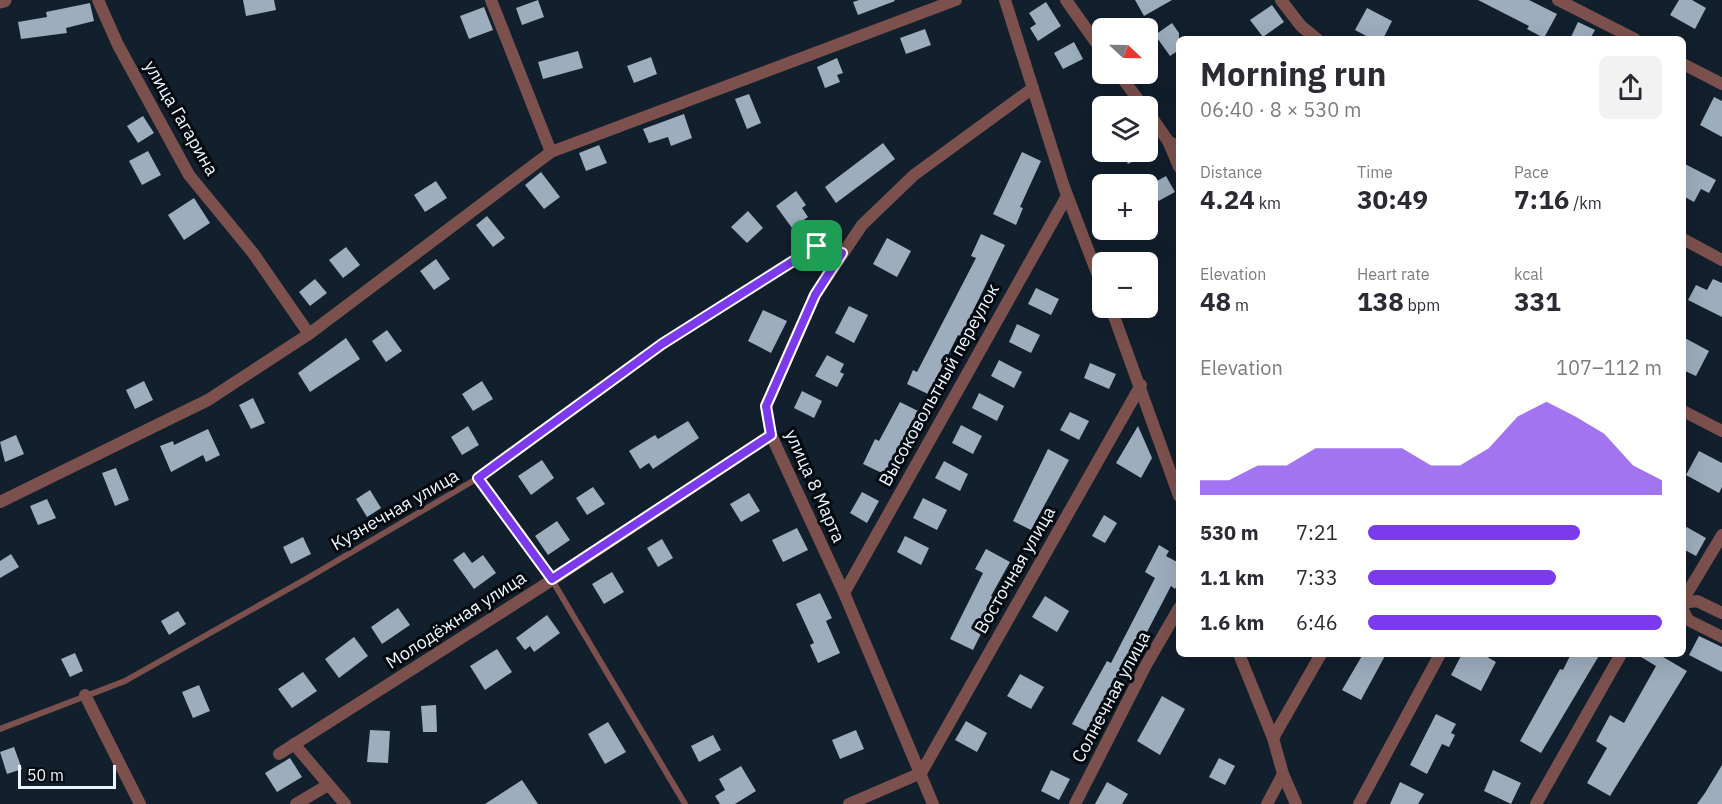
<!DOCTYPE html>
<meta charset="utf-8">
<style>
:root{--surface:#fff;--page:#f2f2f3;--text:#2b2b33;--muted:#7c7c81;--accent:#7c3aed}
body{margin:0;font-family:"IBM Plex Sans",sans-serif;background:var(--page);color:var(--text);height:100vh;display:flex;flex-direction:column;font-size:22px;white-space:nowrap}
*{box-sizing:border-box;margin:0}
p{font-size:20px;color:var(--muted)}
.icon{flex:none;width:33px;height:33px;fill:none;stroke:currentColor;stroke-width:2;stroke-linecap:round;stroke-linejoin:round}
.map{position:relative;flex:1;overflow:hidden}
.drawer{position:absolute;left:1176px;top:36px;width:510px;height:621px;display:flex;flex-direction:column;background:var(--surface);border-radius:9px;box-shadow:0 6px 24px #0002}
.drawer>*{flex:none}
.needle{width:39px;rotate:112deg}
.tools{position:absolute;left:1092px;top:18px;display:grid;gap:12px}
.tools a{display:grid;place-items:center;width:66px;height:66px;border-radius:9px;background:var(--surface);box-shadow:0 6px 24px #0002;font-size:30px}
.scale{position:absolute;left:18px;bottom:15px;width:98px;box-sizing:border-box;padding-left:6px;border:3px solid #ecf5fe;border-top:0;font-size:16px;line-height:21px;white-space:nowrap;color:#ecf5fe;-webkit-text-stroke:4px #04090e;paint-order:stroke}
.pin{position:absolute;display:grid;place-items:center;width:51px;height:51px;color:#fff;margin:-26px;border-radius:12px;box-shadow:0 3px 9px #0006}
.round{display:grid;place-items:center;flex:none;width:63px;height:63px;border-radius:9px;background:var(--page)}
.summary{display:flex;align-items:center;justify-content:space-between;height:102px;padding:0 24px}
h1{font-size:33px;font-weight:800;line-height:45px}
.stats{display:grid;grid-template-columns:repeat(3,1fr);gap:9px;height:102px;padding:6px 24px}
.stats div{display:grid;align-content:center}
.stats b{font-size:26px;font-weight:800}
.stats small{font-size:16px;font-weight:400}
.stats p{font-size:16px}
.chart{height:168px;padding:12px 24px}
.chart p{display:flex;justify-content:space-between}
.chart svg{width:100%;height:108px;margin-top:6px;fill:var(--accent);opacity:.7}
ul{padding:0 24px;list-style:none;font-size:20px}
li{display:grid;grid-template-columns:96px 72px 1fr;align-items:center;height:45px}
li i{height:15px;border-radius:8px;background:var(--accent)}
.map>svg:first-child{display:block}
.building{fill:#9cadbd}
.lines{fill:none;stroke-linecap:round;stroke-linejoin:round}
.service{stroke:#7c514d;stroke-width:6}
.minor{stroke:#7c514d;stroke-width:12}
.tertiary{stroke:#7c514d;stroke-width:15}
.route-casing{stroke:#fff;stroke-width:12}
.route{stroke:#7c3aed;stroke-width:8}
.labels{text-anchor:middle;stroke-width:6;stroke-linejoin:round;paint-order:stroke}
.street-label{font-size:18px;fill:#ecf5fe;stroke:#04090e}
</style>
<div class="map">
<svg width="1722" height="804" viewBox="0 0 1722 804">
<rect width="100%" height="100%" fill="#121f2c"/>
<!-- building -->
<g class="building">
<polygon points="243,0 274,0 276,10 246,16"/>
<polygon points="538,0 544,17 522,25 516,8"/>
<polygon points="859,0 894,0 895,1 858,15 853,2"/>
<polygon points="1135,0 1172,0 1144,16"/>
<polygon points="1478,0 1529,0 1557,14 1544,38 1527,29 1529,26"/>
<polygon points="1679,0 1692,0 1706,8 1695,29 1670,15"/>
<polygon points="1046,2 1061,26 1038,41 1030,28 1036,24 1029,13"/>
<polygon points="90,3 94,21 66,28 67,33 21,39 18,22 47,17 46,12"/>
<polygon points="1272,5 1284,22 1263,37 1250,20"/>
<polygon points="484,7 493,30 469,39 460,16"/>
<polygon points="1367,8 1392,21 1383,39 1372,39 1355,30"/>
<polygon points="1578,22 1595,30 1590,39 1570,39"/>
<polygon points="1172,23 1179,33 1179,50 1170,56 1155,35"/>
<polygon points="925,29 931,45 906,54 900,38"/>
<polygon points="1074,42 1083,59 1063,69 1054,53"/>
<polygon points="578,51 583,68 543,79 538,62"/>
<polygon points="651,57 657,74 634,83 627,66"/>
<polygon points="837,58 843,73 837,75 840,82 825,88 817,67"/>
<polygon points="749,94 761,123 747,129 735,99"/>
<polygon points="1714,97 1722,101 1722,137 1700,125"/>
<polygon points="684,114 692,138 671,146 668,137 649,143 643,129"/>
<polygon points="143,116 154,133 138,143 127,126"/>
<polygon points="883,143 895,159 836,203 825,187"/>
<polygon points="599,145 607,163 586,171 579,153"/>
<polygon points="148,151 161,175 142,185 129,161"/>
<polygon points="1022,152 1041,161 1020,207 1023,208 1016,225 993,214"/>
<polygon points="1121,152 1150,152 1128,164"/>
<polygon points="1683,163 1716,180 1709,193 1701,189 1694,202 1683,196"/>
<polygon points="541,172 560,197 544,209 525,185"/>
<polygon points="1166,176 1175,192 1153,204 1148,194 1148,186"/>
<polygon points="436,181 447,198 425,212 414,195"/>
<polygon points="796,191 806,205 802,208 808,217 792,228 776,206"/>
<polygon points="194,198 210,223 184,240 168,215"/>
<polygon points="748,211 763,228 747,243 731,227"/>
<polygon points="487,216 505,238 493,247 476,225"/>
<polygon points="981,234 1005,245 961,336 958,335 935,381 938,382 932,396 907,384 913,370 917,372 976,258 971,256"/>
<polygon points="887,238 911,251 897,277 873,264"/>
<polygon points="346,247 360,265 343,278 329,260"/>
<polygon points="436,259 450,279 434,290 420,271"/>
<polygon points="315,279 327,293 310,306 299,292"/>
<polygon points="1713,279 1722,283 1722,317 1688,300 1696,285 1707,290"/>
<polygon points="1036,288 1059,299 1051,315 1028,304"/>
<polygon points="849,306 868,315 854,343 835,333"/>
<polygon points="763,310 787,321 771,353 748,341"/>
<polygon points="1017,324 1040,335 1031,353 1009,342"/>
<polygon points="387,330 402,351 386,362 372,341"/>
<polygon points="1683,337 1709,351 1696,376 1683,370"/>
<polygon points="346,338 360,359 310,392 298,373"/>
<polygon points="827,355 844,364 840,372 844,374 837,387 815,376"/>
<polygon points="999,360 1022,372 1014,388 991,376"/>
<polygon points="1090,363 1116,374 1109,389 1084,378"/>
<polygon points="144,381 153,400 135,409 126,390"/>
<polygon points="482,381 493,399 473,411 462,394"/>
<polygon points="802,391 822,401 814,418 794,408"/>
<polygon points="979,393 1004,406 997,421 972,408"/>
<polygon points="253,398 265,423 251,429 239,405"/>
<polygon points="900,402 918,411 884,474 863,464 875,439 879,441"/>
<polygon points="1070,412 1089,421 1079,440 1060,430"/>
<polygon points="688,421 699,438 653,469 649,463 640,469 629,451 655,435 658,439"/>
<polygon points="961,425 982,436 973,454 952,443"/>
<polygon points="468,426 479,445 462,455 451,437"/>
<polygon points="1138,426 1152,458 1141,478 1116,463"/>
<polygon points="208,429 220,455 206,462 203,455 171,472 160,446 173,441 174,445"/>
<polygon points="16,435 24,454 5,462 0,442"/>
<polygon points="1048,449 1069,460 1031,530 1013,521"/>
<polygon points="1699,451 1722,463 1722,487 1719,493 1686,475"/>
<polygon points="542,460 554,478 531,495 518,476"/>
<polygon points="944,461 968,474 960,491 935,478"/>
<polygon points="116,468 129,500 115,506 102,473"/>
<polygon points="593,487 605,504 587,515 576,498"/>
<polygon points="370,490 381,508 367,517 356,499"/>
<polygon points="862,492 879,501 867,523 850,513"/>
<polygon points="749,493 760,511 741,522 730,504"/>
<polygon points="923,498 947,510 937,530 913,518"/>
<polygon points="47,499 56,518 38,525 30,506"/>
<polygon points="1104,515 1117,523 1105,543 1092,536"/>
<polygon points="557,521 570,540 548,555 535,536"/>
<polygon points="1683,525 1706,538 1696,556 1683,549"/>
<polygon points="797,528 808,550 783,562 772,540"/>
<polygon points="905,536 929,548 921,565 897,552"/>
<polygon points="303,537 311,554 291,564 283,547"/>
<polygon points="662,539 673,558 658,567 647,548"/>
<polygon points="1159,545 1169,551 1166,556 1179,563 1179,582 1175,589 1171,586 1135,655 1132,653 1100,716 1104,718 1092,734 1072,724 1107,661 1111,663 1155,578 1145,572"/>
<polygon points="986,549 1010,562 991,596 998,599 973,650 950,639 983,573 975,569"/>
<polygon points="464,552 472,563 483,555 496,573 474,589 453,560"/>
<polygon points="11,554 19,567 0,578 0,561"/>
<polygon points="612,572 624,592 604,604 592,584"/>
<polygon points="820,593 832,618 826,621 840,653 818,663 810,645 814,643 796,604"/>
<polygon points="1045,596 1069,611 1057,632 1032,617"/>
<polygon points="398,608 410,625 382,644 371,627"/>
<polygon points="178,611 186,624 169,635 161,621"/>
<polygon points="547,615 560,633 534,652 530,646 525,650 516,638"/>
<polygon points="1699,636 1722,647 1722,672 1689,655"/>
<polygon points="354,637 368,656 339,678 325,659"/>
<polygon points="497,649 512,672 485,690 470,666"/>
<polygon points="75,653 83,671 70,677 61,659"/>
<polygon points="1363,654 1386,654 1361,700 1342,690"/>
<polygon points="1462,654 1482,654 1496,662 1481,691 1451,675"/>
<polygon points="1571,654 1600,654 1541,753 1520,741 1560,669 1563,670"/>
<polygon points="1636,654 1658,654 1687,671 1610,796 1587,783 1607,748 1596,741 1610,715 1624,723 1656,666"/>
<polygon points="303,672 317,691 292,708 278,689"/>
<polygon points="1020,674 1044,687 1031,709 1007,696"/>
<polygon points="199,685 210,711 193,718 182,692"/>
<polygon points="1162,696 1185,709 1160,755 1137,741"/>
<polygon points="436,705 437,732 423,732 421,706"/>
<polygon points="1436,714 1456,724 1451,733 1455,735 1449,747 1442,744 1427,774 1410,765"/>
<polygon points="966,721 987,733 977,752 955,740"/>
<polygon points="608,722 626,752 605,764 588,734"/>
<polygon points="370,730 390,731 388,763 367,762"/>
<polygon points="856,730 864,749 840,759 832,740"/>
<polygon points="713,735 721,750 699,762 691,746"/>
<polygon points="14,747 22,769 7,774 0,752"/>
<polygon points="290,758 302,777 277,792 265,773"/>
<polygon points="1219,758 1235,766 1225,785 1209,777"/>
<polygon points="1722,765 1722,804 1697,804 1705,793"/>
<polygon points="741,766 756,791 735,804 720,804 715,796 725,790 719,779"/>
<polygon points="1051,770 1070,779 1059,800 1041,791"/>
<polygon points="1493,770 1521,783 1511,804 1484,791"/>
<polygon points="522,780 538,804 485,804"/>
<polygon points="1107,782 1128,794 1122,804 1095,804"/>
<polygon points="1400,782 1424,794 1418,804 1390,804"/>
</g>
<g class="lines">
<!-- service -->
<g class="service">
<polyline points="478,478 552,580 685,804"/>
<polyline points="0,729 125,681 306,579 478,478 662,344 817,246 842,253"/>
</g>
<!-- minor -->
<g class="minor">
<polyline points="98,0 118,45 189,175 253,253 309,334"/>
<polyline points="491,0 551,152"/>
<polyline points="1005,0 1064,187 1102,286"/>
<polyline points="1066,0 1102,51"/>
<polyline points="1281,0 1301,26 1317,39"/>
<polyline points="1558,0 1635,39"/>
<polyline points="1683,64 1722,84"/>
<polyline points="1119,74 1143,106"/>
<polyline points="1148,112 1168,141 1179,147"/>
<polyline points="1168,141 1179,167"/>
<polyline points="1683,239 1722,260"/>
<polyline points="1111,308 1179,496"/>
<polyline points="1683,411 1722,431"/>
<polyline points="0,502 208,400 309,334 551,152 956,0"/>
<polyline points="844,593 1067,196"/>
<polyline points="1683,600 1722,535"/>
<polyline points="1683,603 1697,601 1722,613"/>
<polyline points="1683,610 1688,620 1722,637"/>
<polyline points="1239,654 1273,738 1283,774 1296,804"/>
<polyline points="85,695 140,804"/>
<polyline points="1273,738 1321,654"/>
<polyline points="294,744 345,804"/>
<polyline points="279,754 552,580 771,435"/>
<polyline points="921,773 1141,385"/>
<polyline points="296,804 328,785"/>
<polyline points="849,804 921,773"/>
<polyline points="933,804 844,593 771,435 766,406 815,295 862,225 914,175 1033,88"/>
<polyline points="1075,804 1146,665 1179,608"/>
<polyline points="1267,804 1283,774"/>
<polyline points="1359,804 1440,654"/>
<polyline points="1536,804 1621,654"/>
</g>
<!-- tertiary -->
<polyline class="tertiary" points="0,1 4,0"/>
</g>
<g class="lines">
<defs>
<polygon id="route" points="817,246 842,253 815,295 766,406 771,435 552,579 478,478 662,344"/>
</defs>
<!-- route casing -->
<use href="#route" class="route-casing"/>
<!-- route -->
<use href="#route" class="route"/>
</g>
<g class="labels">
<!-- street labels -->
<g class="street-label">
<text transform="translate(181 118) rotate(60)" y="6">улица Гагарина</text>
<text transform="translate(939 385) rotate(-61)" y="6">Высоковольтный переулок</text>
<text transform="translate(815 486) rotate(66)" y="6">улица 8 Марта</text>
<text transform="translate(395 510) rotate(-30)" y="6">Кузнечная улица</text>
<text transform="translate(1015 570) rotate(-60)" y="6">Восточная улица</text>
<text transform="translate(456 620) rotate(-33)" y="6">Молодёжная улица</text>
<text transform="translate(1111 697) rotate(-62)" y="6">Солнечная улица</text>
</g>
</g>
</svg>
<div class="tools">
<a><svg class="needle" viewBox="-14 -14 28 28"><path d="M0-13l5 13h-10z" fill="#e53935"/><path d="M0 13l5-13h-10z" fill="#7c7c81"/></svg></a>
<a><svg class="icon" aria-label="layers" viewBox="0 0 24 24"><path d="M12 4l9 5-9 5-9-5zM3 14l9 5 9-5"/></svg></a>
<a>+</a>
<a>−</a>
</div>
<div class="scale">50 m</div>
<div class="pin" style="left:817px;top:246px;background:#1e9e55"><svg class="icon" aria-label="arrive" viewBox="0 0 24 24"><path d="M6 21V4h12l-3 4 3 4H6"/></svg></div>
<section class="drawer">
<div class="summary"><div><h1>Morning run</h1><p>06:40 · 8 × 530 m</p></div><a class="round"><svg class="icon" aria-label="share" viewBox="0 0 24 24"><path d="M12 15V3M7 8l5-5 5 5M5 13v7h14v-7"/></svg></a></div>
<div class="stats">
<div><p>Distance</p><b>4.24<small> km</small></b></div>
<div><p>Time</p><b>30:49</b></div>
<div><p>Pace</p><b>7:16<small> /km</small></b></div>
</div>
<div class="stats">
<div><p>Elevation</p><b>48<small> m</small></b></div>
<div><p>Heart rate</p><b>138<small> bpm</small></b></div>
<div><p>kcal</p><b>331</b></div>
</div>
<div class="chart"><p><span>Elevation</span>107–112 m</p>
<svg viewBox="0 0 160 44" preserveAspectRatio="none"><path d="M0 44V38L10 38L20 32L30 32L40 25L50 25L60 25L70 25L80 32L90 32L100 25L110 12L120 6L130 12L140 19L150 32L160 38V44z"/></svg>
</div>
<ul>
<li><b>530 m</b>7:21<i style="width:72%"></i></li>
<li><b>1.1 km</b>7:33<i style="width:64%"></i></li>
<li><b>1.6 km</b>6:46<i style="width:100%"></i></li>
</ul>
</section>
</div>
